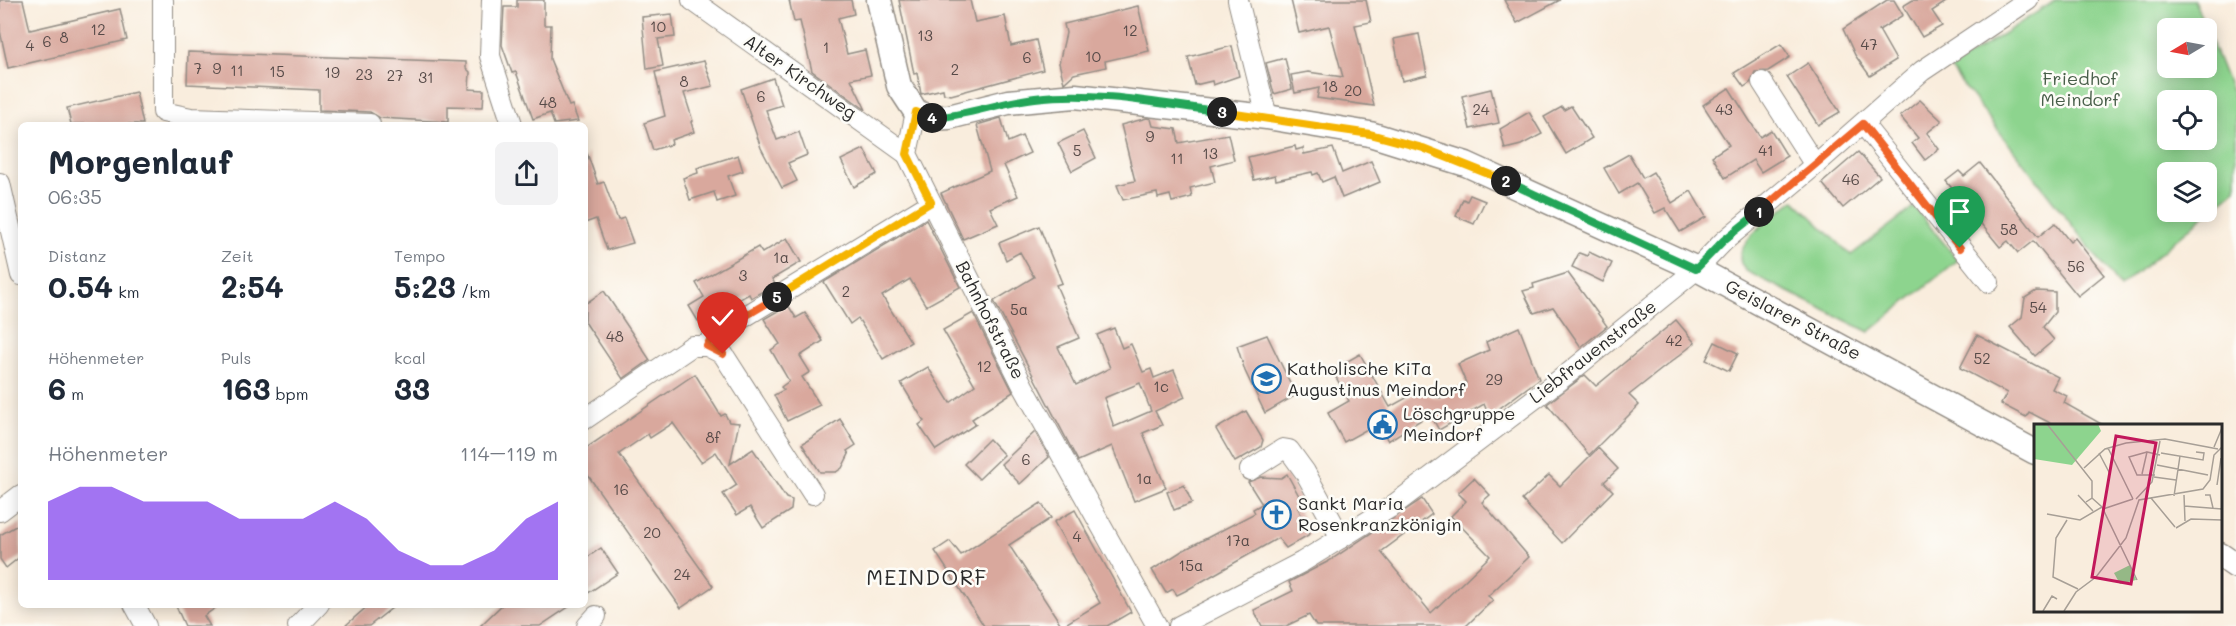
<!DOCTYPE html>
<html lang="de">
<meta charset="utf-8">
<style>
:root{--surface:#fff;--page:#f2f2f3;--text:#1f2937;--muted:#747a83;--accent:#7c3aed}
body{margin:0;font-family:Mali,sans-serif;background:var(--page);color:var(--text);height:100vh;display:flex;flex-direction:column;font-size:22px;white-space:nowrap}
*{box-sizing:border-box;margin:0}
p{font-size:20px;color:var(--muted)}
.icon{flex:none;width:33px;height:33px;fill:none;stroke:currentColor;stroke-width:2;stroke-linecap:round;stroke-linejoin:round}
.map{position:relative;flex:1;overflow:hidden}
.drawer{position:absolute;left:18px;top:122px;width:570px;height:486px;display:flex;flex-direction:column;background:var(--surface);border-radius:9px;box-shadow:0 3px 15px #0003}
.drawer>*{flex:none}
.needle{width:39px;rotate:260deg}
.tools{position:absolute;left:2157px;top:18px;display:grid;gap:12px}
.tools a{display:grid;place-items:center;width:60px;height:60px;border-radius:9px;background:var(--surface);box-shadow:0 3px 15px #0003;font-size:30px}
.pin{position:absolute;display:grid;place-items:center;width:51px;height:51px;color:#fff;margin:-62px -26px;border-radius:50% 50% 50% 0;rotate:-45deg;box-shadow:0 0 6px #0007}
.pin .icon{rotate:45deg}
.km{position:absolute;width:30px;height:30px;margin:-15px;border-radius:50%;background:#222;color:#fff;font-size:16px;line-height:30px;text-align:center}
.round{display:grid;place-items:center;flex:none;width:63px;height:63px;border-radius:9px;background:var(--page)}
.summary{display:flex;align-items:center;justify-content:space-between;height:102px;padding:0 30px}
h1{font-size:33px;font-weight:700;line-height:45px}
.stats{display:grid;grid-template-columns:repeat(3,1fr);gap:9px;height:102px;padding:6px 30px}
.stats div{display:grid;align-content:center}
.stats b{font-size:30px;font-weight:700}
.stats small{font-size:16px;font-weight:400}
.stats p{font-size:16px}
.chart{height:168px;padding:12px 30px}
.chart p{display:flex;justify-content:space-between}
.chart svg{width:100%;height:108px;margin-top:6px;fill:var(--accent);opacity:.7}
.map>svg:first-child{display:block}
.green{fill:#8dd48e;stroke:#5c805c;stroke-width:1.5;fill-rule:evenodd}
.building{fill:#d9a89d;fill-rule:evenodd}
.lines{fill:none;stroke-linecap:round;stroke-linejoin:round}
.minor-casing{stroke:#928c84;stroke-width:22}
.major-casing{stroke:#928c84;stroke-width:27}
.minor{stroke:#fff;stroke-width:20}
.major{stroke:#fff;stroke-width:24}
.split-1-casing{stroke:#fff;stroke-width:12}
.split-2-casing{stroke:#fff;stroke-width:12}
.split-3-casing{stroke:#fff;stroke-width:12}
.split-4-casing{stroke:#fff;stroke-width:12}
.split-5-casing{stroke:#fff;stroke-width:12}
.split-6-casing{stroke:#fff;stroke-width:12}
.split-1{stroke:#f0652b;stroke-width:8}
.split-2{stroke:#22a559;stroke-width:8}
.split-3{stroke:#f5b400;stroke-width:8}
.split-4{stroke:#22a559;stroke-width:8}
.split-5{stroke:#f5b400;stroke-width:8}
.split-6{stroke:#f0652b;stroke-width:8}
.labels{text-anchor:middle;stroke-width:5;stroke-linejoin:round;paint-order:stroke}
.number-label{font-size:15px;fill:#564a48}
.street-label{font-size:18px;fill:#2b2b2b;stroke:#fdfcf7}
.park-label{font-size:18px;fill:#485e49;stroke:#fdfcf7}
.poi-label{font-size:18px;fill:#2b2b2b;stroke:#fdfcf7;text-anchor:start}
.quarter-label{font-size:21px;letter-spacing:1.5px;fill:#2b2b2b;stroke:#fdfcf7}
.inset-road{fill:none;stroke:#a79f96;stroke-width:1.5}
.view{fill:#c2185b;fill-opacity:0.15;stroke:#c2185b;stroke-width:3}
.inset-edge{fill:none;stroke:#2b2b2b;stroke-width:3}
</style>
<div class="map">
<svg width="2236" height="626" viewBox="0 0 2236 626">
<rect width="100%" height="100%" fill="#fdfcf7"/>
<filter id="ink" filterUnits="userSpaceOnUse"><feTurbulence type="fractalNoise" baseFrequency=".0167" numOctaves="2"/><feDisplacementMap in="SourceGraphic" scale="12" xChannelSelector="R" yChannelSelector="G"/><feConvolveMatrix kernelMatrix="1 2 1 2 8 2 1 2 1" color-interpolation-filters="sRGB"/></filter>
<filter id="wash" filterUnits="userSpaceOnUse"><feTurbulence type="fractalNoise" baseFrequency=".008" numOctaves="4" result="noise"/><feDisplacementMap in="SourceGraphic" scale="24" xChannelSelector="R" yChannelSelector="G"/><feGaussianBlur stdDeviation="1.35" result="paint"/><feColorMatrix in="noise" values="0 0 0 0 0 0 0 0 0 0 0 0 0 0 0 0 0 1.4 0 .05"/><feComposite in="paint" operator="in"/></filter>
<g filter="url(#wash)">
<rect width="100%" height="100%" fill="#f9eddd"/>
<!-- green -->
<g class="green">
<path d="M 2056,0 L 2194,0 L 2206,28 L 2168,28 L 2168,68 L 2206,68 L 2207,31 L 2236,103 L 2236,189 L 2120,287 L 1950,68 ZM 2168,100 L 2206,100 L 2206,140 L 2168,140 ZM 2168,172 L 2206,172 L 2206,212 L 2168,212 Z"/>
<path d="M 1794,200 L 1851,255 L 1914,207 L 1958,260 L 1869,332 L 1746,271 C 1722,247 1777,215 1794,200 Z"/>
</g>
<g id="blocks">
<!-- building -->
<g class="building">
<polygon points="0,0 23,0 30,30 120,9 127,40 8,68 0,31"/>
<polygon points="517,0 544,0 544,25 551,25 550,59 569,106 572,105 578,121 554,124 550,113 533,119 516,72 512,73 502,45 504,7 517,7"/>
<polygon points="789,0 851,0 854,14 838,18 847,54 865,50 871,75 851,79 866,110 812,71 800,21 794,22"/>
<polygon points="899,0 970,0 975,22 1005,16 1011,46 1036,40 1043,70 951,95 944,94 943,89 921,94 917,73 914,74"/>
<polygon points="1291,0 1366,0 1371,22 1355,25 1374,106 1317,98 1319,88 1295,93 1291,75 1308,72 1343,77 1329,26 1299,33"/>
<polygon points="1504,0 1560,0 1517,23"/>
<polygon points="1887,0 1894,0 1903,15 1879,30 1896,60 1870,76 1855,55 1843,29"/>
<polygon points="1913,0 1949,0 1932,11 1942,26 1922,37 1903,6"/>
<polygon points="1138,6 1149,51 1105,61 1106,67 1074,74 1064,83 1059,63 1066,33 1064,24"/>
<polygon points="672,14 675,37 658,39 663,66 647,69 642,17"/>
<polygon points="1419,34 1427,75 1402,81 1394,39"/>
<polygon points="1781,44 1790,57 1768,71 1755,72 1750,83 1744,87 1734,73"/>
<polygon points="1232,46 1239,76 1213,85 1212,81 1195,85 1188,57"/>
<polygon points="188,52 466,62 466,68 470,72 469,89 484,90 483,107 448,106 448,122 380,118 370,112 319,110 319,90 187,84"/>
<polygon points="1285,58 1292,89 1274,94 1266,63"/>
<polygon points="704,61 713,86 684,93 693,121 691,122 694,132 671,140 672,144 653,150 644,123 665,116 655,72"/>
<polygon points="1808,63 1840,112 1818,125 1787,77"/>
<polygon points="773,78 782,105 766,110 777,140 799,132 807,155 788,163 797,181 782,188 761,148 741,89"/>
<polygon points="1729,88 1760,137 1771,130 1787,156 1761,172 1753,160 1725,178 1712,156 1729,145 1703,105"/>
<polygon points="1491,89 1499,123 1470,129 1462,96"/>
<polygon points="136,92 143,124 71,124 67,108"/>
<polygon points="1920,100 1942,121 1927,133 1939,149 1925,160 1912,143 1918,138 1900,116"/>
<polygon points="1571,106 1592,138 1566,154 1544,117 1562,107 1564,110"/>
<polygon points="1529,112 1542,134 1521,145 1505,149 1500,129"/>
<polygon points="1001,118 1008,142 1022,136 1030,153 1004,165 1018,196 990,208 998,224 963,239 941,193 990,171 977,125"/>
<polygon points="1147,118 1151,119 1153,126 1176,129 1179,143 1228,134 1234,160 1211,166 1215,182 1190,188 1192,197 1172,202 1170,195 1158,198 1157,193 1123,200 1117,185 1135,181 1121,125"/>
<polygon points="1083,131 1096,158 1072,171 1058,143"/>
<polygon points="1295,146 1296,150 1303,148 1304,154 1333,148 1342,173 1371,161 1380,182 1342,198 1334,177 1322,182 1318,173 1313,175 1312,172 1276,180 1275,175 1254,180 1248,157"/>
<polygon points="864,149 877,174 854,187 841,160"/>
<polygon points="1858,152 1880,177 1843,208 1822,183"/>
<polygon points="587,153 598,184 604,182 618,220 624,218 633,243 607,250 596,219 585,223"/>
<polygon points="1629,154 1643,178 1653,172 1672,203 1691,191 1706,217 1680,232 1665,208 1655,213 1637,183 1619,194 1604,168"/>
<polygon points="738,155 743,171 728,176 735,196 717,202 714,192 690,200 683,178 698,173 697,168"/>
<polygon points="1980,163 2038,237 2055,223 2070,242 2075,238 2104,275 2078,296 2033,241 2018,253 2008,241 2000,247 1946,181 1959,171 1964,176"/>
<polygon points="1470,195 1485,201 1474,224 1456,216 1463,199 1467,201"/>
<polygon points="926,220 960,287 926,306 910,279 882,296 911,342 883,359 858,318 850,324 824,282"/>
<path d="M 1039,226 L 1062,283 L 1056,285 L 1079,338 L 1058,347 L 1076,385 L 1110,368 L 1097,335 L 1114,328 L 1122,348 L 1131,344 L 1143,372 L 1151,369 L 1154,378 L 1174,370 L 1185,397 L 1155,411 L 1162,425 L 1143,433 L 1166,488 L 1134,501 L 1112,446 L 1078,461 L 994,301 L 1034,277 L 1020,252 L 1006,260 L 999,243 ZM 1140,383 L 1151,411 L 1114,427 L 1104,398 Z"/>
<polygon points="787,238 801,262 772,279 775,284 751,298 749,294 698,321 689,306 704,297 696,283 758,247 762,253"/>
<polygon points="1589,252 1612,263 1603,282 1572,267 1579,253 1587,256"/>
<polygon points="1568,273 1607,326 1581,347 1553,307 1534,313 1523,291 1534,288 1533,284"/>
<polygon points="604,291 650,360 623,379 585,322 585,304"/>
<polygon points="2036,291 2055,292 2055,312 2043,327 2054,340 2035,356 2010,327 2022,317 2025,298"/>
<polygon points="788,305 796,318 805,313 823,341 800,356 810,372 802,377 820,405 787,421 774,395 784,390 781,387 789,381 771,350 780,344 764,319"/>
<polygon points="973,313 1013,392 972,419 976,424 936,450 919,425 924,421 901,383 928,367 950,403 975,385 943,330"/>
<polygon points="1676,320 1695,343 1629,395 1639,405 1589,455 1547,404 1585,375 1596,386"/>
<polygon points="1519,327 1539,379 1489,416 1484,404 1439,430 1430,414 1388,441 1378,423 1344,442 1328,413 1349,401 1332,370 1360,354 1390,407 1417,392 1440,398 1466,383 1458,364 1489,350 1486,342"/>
<polygon points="1267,335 1296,395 1265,413 1245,371 1237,346"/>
<polygon points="1977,335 2058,377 2052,389 2067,396 2064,403 2103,425 2054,425 2029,412 2026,417 2001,404 2007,393 1960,368"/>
<polygon points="1715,342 1738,353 1729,371 1706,360"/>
<polygon points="695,374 721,416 725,414 729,422 739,423 730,464 753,449 786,498 792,500 791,510 763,528 750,507 737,515 723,494 737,485 716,452 701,462 673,423 650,438 648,434 619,454 713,586 681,608 585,471 585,449"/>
<polygon points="1246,411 1263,440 1261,447 1235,462 1216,429"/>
<polygon points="840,419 856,445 847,451 849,454 842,468 836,472 820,472 802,444"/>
<polygon points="1035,432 1049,457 1020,484 1001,464"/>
<polygon points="989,439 1004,455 979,479 964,464"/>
<polygon points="1598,448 1618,469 1604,482 1613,491 1562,543 1522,500 1549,475 1560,486"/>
<polygon points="1287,474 1304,505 1298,508 1310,534 1286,548 1278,538 1185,591 1177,595 1173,589 1166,593 1152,570 1182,551 1255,513 1253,509 1262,504 1248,482 1261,477 1281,478"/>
<polygon points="1474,478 1490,495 1482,502 1529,557 1488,596 1493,600 1466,626 1316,626 1309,615 1286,626 1262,626 1254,610 1293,591 1289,582 1329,561 1422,499 1432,514 1381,552 1431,613 1490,556 1451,516 1466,501 1458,493"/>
<polygon points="1184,485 1192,503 1174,510 1167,492"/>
<polygon points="1041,503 1051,518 1009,545 1062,626 984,626 935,551 950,541 961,555"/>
<polygon points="1075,510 1131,612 1107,626 1062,626 1100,603 1054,522"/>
<polygon points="21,523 21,556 6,568 0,559 0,535"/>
<polygon points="601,548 618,573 585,595 585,559"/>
<polygon points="175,604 221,604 204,616 210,626 185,626"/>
<polygon points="370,604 397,604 369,626 345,626"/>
<polygon points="503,604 573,604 540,626 480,626"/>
</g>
</g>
</g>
<g filter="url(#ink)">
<use href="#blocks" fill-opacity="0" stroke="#928c84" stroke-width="1.5"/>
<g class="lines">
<defs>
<g id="minor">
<polyline points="163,0 163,112 191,118 370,124"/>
<polyline points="492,0 490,56 512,124"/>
<polyline points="692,0 907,154"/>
<polyline points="1238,0 1267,117"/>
<polyline points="1762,82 1815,165"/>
<polyline points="916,112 907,154 1023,386 1157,626"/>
<polyline points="1863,124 1989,282"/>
<polyline points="0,183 21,275"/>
<polyline points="707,346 723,354 813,494"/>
<polyline points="585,419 692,346 707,346 713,336 931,203"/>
<polyline points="1250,470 1283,449 1289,450 1305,472 1341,538"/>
<polyline points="0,511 21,495"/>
<polyline points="134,604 146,626"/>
<polyline points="298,626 319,604"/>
<polyline points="587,626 596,616"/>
<polyline points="1179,626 1302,562 1391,507 1570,372 1697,269 1724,241 1815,165 1922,71 2028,0"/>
</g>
<g id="major">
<polyline points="879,0 899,86 916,112 931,118 949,117 1008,102 1075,96 1267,117 1370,134 1466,164 1697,269 2035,452"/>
<polyline points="2220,555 2236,566"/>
</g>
</defs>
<!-- minor casing -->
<use href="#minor" class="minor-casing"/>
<!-- major casing -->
<use href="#major" class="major-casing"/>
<!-- minor -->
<use href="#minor" class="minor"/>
<!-- major -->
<use href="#major" class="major"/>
</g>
</g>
<g class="lines" filter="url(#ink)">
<defs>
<polyline id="split-1" points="1759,212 1863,124 1960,248"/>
<polyline id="split-2" points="1506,181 1696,269 1724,240 1759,212"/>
<polyline id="split-3" points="1222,112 1370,134 1423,148 1506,181"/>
<path id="split-4" d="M 932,118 C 967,116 1000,102 1035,98 C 1097,90 1162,104 1222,112"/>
<polyline id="split-5" points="777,297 931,202 907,154 916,112 932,118"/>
<polyline id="split-6" points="723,354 707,346 712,336 777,297"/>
</defs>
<!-- split-1 casing -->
<use href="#split-1" class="split-1-casing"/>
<!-- split-2 casing -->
<use href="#split-2" class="split-2-casing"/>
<!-- split-3 casing -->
<use href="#split-3" class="split-3-casing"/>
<!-- split-4 casing -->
<use href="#split-4" class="split-4-casing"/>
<!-- split-5 casing -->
<use href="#split-5" class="split-5-casing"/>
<!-- split-6 casing -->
<use href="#split-6" class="split-6-casing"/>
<!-- split-1 -->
<use href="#split-1" class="split-1"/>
<!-- split-2 -->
<use href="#split-2" class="split-2"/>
<!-- split-3 -->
<use href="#split-3" class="split-3"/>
<!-- split-4 -->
<use href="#split-4" class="split-4"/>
<!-- split-5 -->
<use href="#split-5" class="split-5"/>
<!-- split-6 -->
<use href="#split-6" class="split-6"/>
</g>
<!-- icons -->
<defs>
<symbol id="school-ring" viewBox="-11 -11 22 22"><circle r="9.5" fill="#fdfcf7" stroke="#1f6fb2" stroke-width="1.5"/><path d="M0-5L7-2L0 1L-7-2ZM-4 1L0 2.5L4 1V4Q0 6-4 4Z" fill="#1f6fb2"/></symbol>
<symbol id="civic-ring" viewBox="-11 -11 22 22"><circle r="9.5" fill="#fdfcf7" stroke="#1f6fb2" stroke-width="1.5"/><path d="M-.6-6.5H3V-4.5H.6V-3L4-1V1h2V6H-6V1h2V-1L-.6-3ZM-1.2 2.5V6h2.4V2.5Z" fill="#1f6fb2"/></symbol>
<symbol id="church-ring" viewBox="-11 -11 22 22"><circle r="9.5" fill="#fdfcf7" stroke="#1f6fb2" stroke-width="1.5"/><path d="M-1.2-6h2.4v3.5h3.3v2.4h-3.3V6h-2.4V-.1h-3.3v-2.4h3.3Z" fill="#1f6fb2"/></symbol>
</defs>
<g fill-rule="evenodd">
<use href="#school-ring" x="1250" y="362" width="33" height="33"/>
<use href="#civic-ring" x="1366" y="408" width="33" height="33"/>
<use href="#church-ring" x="1260" y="498" width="33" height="33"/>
</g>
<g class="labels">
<!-- number labels -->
<g class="number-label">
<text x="658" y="32">10</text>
<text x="98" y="35">12</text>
<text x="1130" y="36">12</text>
<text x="925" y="41">13</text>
<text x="64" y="43">8</text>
<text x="47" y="47">6</text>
<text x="1869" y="50">47</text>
<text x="30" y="51">4</text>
<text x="826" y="53">1</text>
<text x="1093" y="62">10</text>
<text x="1027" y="63">6</text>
<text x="198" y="74">7</text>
<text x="217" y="74">9</text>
<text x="955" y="75">2</text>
<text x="237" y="76">11</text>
<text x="277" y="77">15</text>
<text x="332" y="78">19</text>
<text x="364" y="80">23</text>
<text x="395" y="81">27</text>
<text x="426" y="83">31</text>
<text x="684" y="87">8</text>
<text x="1330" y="92">18</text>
<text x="1353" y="96">20</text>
<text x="761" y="102">6</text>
<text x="548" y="108">48</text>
<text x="1481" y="115">24</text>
<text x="1724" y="115">43</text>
<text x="1150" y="142">9</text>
<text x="1077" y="156">5</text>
<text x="1766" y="156">41</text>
<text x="1210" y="159">13</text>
<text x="1177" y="164">11</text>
<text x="1851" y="185">46</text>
<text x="2009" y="235">58</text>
<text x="781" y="263">1a</text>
<text x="2076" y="272">56</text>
<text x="743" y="281">3</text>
<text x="846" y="297">2</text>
<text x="2038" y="313">54</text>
<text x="1019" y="315">5a</text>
<text x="615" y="342">48</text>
<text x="1674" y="346">42</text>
<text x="1982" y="364">52</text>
<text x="984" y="372">12</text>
<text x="1494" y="385">29</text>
<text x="1161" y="392">1c</text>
<text x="713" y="443">8f</text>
<text x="1026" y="465">6</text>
<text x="1144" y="484">1a</text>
<text x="621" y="495">16</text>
<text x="652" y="538">20</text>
<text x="1077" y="542">4</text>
<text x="1238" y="546">17a</text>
<text x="1191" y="571">15a</text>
<text x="682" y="580">24</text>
</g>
<!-- street labels -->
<g class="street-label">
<text transform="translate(800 77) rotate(35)" y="6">Alter Kirchweg</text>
<text transform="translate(990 320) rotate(63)" y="6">Bahnhofstraße</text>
<text transform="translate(1793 320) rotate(28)" y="6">Geislarer Straße</text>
<text transform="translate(1593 352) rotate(-38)" y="6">Liebfrauenstraße</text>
</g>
<!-- park labels -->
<g class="park-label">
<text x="2080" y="85">Friedhof<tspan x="2080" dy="21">Meindorf</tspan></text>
</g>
<!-- poi labels -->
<g class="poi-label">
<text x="1287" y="375">Katholische KiTa<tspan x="1287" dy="21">Augustinus Meindorf</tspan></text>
<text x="1403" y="420">Löschgruppe<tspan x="1403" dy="21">Meindorf</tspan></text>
<text x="1298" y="510">Sankt Maria<tspan x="1298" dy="21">Rosenkranzkönigin</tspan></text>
</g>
<!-- quarter labels -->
<g class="quarter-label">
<text x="927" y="585">MEINDORF</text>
</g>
</g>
<!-- overview -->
<g transform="translate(2034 424)">
<rect width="188" height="188" fill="#f9eddd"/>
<path d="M 0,0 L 64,0 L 67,7 L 38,41 L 0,35 ZM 96,141 L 102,156 L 86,160 L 80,149 Z" fill="#8dd48e"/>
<path class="inset-road" d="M 13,0 L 58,57 L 58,74 L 52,78M 180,23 L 188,4M 74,24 L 99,75M 113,28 L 95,33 L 103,51 L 121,51M 65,29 L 76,50M 127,29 L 169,36 L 170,29 L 162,28M 123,41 L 174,51M 50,44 L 71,25 L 92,19 L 131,15 L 184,25M 108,50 L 113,28 L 126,31M 120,53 L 142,56M 183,61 L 187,34M 44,71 L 59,87M 150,71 L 151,97M 171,71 L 176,71 L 179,84M 140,72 L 146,32M 58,74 L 68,83 L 103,156M 117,74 L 141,103M 102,75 L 118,58 L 126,17M 150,82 L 188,85M 69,85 L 99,75M 13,90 L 46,96 L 68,83M 33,96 L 22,114 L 19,153 L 44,165M 142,104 L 157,95 L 188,96M 9,187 L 18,172 L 23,175M 30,187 L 42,168 L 62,153 L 92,114 L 105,76 L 169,65 L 176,56 L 180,31 L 188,23"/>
<path class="view" d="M 82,12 L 122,19 L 97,160 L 58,153 Z"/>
<rect width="188" height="188" class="inset-edge"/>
</g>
</svg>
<div class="tools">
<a><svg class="needle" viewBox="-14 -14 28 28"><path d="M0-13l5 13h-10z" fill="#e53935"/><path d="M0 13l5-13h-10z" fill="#747a83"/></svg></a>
<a><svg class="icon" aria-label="locate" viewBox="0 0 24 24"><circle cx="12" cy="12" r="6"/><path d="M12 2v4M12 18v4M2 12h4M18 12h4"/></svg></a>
<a><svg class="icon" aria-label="layers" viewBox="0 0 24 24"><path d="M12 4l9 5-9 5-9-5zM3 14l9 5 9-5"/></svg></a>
</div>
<div class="pin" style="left:1960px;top:248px;background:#1e9e55"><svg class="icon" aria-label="arrive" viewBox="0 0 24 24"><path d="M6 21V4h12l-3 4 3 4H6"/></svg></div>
<div class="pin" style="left:723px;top:354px;background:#d93025"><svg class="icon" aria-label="check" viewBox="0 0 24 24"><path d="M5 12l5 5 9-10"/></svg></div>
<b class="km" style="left:1759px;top:212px">1</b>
<b class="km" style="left:1506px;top:181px">2</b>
<b class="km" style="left:1222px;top:112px">3</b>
<b class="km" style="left:932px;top:118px">4</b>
<b class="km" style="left:777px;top:297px">5</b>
<section class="drawer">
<div class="summary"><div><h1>Morgenlauf</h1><p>06:35</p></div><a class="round"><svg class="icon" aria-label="share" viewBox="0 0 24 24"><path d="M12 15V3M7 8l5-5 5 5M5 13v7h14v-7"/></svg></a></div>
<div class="stats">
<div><p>Distanz</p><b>0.54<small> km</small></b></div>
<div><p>Zeit</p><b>2:54</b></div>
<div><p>Tempo</p><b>5:23<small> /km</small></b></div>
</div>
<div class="stats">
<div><p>Höhenmeter</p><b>6<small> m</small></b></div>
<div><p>Puls</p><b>163<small> bpm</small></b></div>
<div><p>kcal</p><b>33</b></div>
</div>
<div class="chart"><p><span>Höhenmeter</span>114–119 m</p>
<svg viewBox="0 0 160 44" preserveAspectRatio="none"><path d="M0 44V12L10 6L20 6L30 12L40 12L50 12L60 19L70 19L80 19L90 12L100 19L110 32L120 38L130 38L140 32L150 19L160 12V44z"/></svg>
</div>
</section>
</div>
